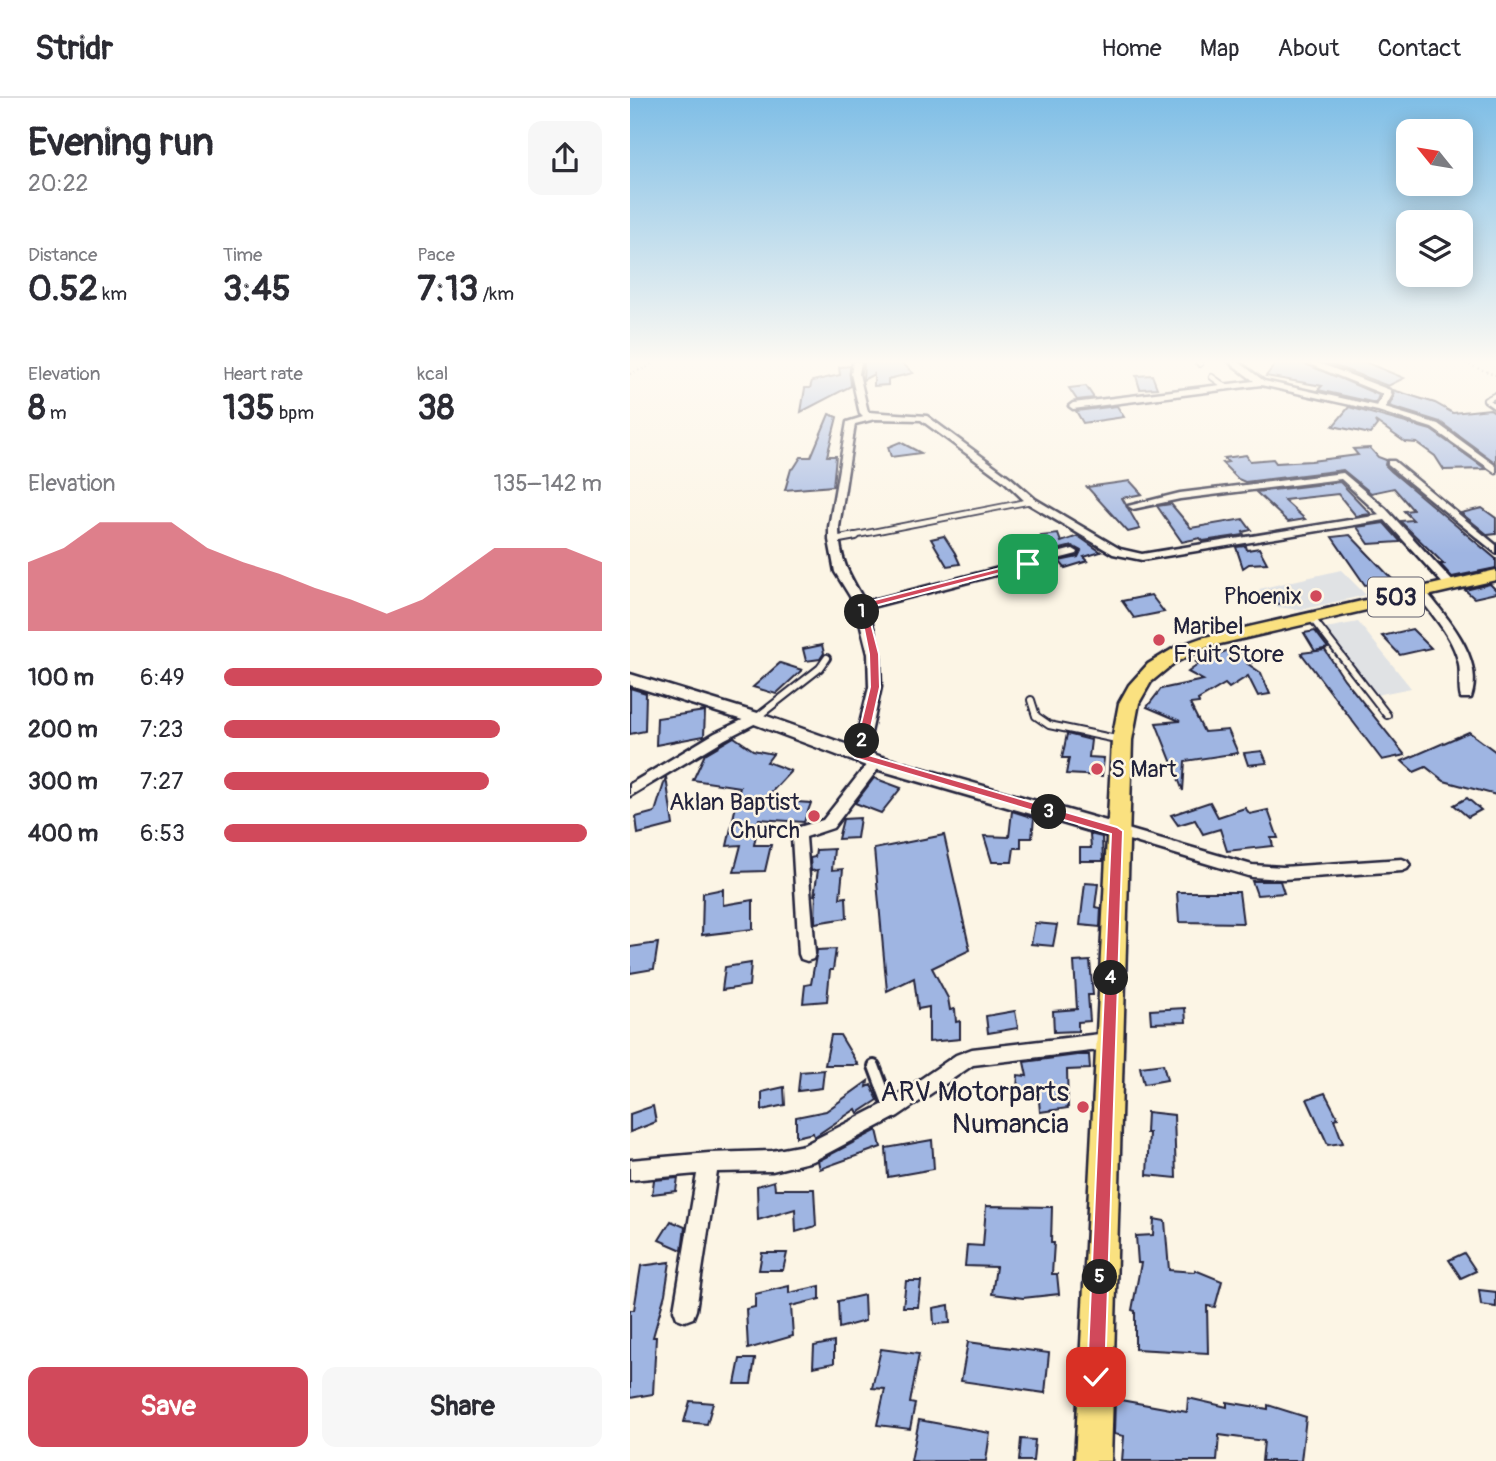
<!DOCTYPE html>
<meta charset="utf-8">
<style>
:root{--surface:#fff;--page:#f7f7f7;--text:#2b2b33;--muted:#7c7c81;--line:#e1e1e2;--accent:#d1495b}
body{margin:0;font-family:Pangolin,sans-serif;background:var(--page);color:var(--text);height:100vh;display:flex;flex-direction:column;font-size:26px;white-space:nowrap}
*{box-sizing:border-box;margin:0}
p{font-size:23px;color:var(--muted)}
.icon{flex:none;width:38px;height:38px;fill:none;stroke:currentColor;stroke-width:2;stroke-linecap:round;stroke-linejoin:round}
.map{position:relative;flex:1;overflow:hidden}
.panel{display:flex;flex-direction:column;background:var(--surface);width:630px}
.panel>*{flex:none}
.needle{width:46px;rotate:300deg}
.fabs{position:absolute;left:766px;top:21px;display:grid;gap:14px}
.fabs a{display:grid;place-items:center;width:77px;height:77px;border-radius:14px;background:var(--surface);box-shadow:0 4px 18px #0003;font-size:35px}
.pin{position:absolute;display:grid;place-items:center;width:60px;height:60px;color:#fff;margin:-30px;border-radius:14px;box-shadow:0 4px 10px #0006}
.km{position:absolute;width:35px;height:35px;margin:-18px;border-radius:50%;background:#222;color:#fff;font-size:19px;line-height:35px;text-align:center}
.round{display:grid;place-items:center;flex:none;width:74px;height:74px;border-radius:14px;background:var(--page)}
.headline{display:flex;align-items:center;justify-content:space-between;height:119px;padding:0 28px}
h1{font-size:38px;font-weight:700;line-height:52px}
.metrics{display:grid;grid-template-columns:repeat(3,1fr);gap:10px;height:119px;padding:7px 28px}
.metrics div{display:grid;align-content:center}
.metrics b{font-size:35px;font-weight:700}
.metrics small{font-size:19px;font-weight:400}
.metrics p{font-size:19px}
.chart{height:196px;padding:14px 28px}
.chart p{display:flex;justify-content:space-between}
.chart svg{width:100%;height:126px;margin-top:7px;fill:var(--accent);opacity:.7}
.cta{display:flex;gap:14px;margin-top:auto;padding:14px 28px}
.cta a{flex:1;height:80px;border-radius:14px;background:var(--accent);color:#fff;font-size:28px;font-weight:700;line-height:80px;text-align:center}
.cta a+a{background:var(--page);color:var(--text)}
ul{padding:0 28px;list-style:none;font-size:23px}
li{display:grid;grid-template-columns:112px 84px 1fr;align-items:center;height:52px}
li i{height:18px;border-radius:9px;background:var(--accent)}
header{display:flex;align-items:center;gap:42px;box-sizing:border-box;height:98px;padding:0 35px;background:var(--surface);border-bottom:2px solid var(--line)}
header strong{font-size:33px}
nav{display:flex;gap:38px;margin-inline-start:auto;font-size:24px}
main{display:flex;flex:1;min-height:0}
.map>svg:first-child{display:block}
.built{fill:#e0e2e4}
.building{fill:#9fb5e2;stroke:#22223b;stroke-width:2}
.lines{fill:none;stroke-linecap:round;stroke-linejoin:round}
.lane-far2-casing{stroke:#22223b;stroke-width:8}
.lane-far1-casing{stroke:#22223b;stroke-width:10}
.lane-casing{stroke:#22223b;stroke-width:16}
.street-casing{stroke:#22223b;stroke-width:5}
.secondary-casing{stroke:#22223b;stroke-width:5}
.primary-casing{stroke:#22223b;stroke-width:5}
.path{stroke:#22223b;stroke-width:2;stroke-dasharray:1 3.5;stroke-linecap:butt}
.lane-far2{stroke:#fcf5e5;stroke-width:4.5}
.lane-far1{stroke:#fcf5e5;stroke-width:6}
.lane{stroke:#fcf5e5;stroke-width:10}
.street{fill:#fcf5e5;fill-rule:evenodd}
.secondary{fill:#fcf5e5;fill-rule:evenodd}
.primary{fill:#fae180;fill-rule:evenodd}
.route{fill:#d1495b;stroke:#fff;stroke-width:2}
.poi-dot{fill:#d1495b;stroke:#fcf5e5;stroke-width:2.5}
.labels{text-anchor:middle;stroke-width:5;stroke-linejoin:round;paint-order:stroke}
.shield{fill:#fcf5e5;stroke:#63616e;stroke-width:2}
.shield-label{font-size:23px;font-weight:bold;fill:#22223b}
.poi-label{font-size:24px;fill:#22223b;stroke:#fcf5e5;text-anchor:end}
.near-poi-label{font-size:28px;fill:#22223b;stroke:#fcf5e5;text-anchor:end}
</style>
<header>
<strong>Stridr</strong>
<nav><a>Home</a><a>Map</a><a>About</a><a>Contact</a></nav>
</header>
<main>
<section class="panel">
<div class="headline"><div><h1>Evening run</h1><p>20:22</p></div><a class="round"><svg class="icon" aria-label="share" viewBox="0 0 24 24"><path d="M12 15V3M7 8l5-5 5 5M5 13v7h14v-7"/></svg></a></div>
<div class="metrics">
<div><p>Distance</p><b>0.52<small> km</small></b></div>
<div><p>Time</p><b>3:45</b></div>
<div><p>Pace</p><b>7:13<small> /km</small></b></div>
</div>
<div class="metrics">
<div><p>Elevation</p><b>8<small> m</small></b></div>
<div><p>Heart rate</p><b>135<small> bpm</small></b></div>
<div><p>kcal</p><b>38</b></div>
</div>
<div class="chart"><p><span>Elevation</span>135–142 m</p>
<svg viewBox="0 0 160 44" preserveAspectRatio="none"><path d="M0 44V20L10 15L20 6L30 6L40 6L50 15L60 20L70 24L80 29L90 33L100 38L110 33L120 24L130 15L140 15L150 15L160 20V44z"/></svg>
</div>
<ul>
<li><b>100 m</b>6:49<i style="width:100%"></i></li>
<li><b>200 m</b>7:23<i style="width:73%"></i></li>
<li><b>300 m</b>7:27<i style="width:70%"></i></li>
<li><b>400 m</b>6:53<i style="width:96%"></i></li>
</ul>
<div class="cta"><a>Save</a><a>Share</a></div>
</section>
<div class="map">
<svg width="866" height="1363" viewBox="0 0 866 1363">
<rect width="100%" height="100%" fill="#fcf5e5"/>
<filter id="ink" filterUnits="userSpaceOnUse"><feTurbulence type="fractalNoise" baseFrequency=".0143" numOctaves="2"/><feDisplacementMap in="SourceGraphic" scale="14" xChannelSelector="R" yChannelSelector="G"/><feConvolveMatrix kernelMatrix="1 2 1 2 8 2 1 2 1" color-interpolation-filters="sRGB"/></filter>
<g filter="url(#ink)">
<!-- built -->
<g class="built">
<polygon points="711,472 736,497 670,512 641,508 629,491"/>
<polygon points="728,524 781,590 746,597 696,530"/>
</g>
<!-- building -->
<g class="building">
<polygon points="234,264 271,264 283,275 258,281 258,287 244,288 244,276 233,282"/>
<polygon points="647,264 672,264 749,297 746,305 688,292 692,288 636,278"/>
<polygon points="695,264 735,264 774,280 758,288"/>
<polygon points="220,268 221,288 171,314 175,290 180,290 182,283 210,277 209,269"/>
<polygon points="522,277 527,290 510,291 506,278"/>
<polygon points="456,288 464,300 447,302 439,290"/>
<polygon points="763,292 805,305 823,315 860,311 866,315 866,365 810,324 759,308 764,298"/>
<polygon points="487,308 494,319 453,325 446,313"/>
<polygon points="719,309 801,332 856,371 814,372 805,358 787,345 775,344 745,323 747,327 740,336 703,328"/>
<polygon points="199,316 207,319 197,358 206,358 203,388 155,392 161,371 164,370 171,359 181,359"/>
<polygon points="270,344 291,355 261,359 258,349"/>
<polygon points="740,350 748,359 756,362 755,367 761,373 866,461 866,470 822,479 810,466 814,466 770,423 783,422 774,413 783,412 764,390 741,395 713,372 615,384 608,381 592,365 598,364 594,360 616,357 620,363 643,361 646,365 681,363 728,357 723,351"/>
<polygon points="500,383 512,396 492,400 510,431 498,434 457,389"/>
<polygon points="710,384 741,416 726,418 708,396 654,402 675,421 658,424 626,394"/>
<polygon points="541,406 561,430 613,421 621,432 613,434 614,437 573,443 570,440 552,444 527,408"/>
<polygon points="852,410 866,420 866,436 858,437 831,415"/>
<polygon points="754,425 771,444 739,446 727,429"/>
<polygon points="428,436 431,444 448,438 471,454 454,459 458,463 435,470 429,463 448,459 451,453 442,448 419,454 411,438"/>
<polygon points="720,437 764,483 735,487 702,439"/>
<polygon points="314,438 325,455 330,466 317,468 301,441"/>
<polygon points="616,448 617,452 629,450 637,465 619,466 613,470 606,449"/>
<polygon points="860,486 866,492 866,495 844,500 835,492"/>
<polygon points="654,493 660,505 643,506 637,494"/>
<polygon points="521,497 534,514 504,520 492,503"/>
<polygon points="782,531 801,550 770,557 752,538"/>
<polygon points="685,533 698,550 685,553 674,535"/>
<polygon points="192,547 194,555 190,561 176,563 173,551"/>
<polygon points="607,549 626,563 618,566 631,575 640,596 628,598 618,578 599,590 595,586 568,602 569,605 560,606 574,634 598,632 608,655 555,663 553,693 526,625 550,623 517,609 531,591 573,582 558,574 569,566 566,564"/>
<polygon points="695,552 714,581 775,657 752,662 671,555"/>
<polygon points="150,565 172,572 146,596 123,589"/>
<polygon points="0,590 16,595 15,633 0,636"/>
<polygon points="75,613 74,638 26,647 27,620"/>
<polygon points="839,634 866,654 866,697 814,683 796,669 784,674 772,663"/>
<polygon points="437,636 461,642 459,659 474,660 472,678 436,676 439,660 432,660"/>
<polygon points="104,639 123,652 143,656 137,664 161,673 134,702 181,705 174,724 129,721 124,747 141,747 135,773 104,774 111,747 97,748 110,689 63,682 75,656"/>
<polygon points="632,653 637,665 618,667 614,655"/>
<polygon points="36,679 43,727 8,736 6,719 25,714"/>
<polygon points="244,680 271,690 251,715 225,705"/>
<polygon points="837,700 851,712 838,719 824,707"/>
<polygon points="580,704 588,719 615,710 620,716 638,712 648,740 641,740 643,748 597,753 590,731 573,736 565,722 548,727 541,717"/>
<polygon points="382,713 404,720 402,740 391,740 391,750 384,750 382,764 362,764 354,738 379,739"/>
<polygon points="230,720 227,740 208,741 213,721"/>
<polygon points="460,736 472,739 473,763 450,763 450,750 461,750"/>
<polygon points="314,737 340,852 302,870 318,900 320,912 325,911 326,924 330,923 330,941 299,944 299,909 288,911 284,880 257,893 244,751"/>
<polygon points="204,751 202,772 213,771 210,800 216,799 217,820 185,825 186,795 184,798 188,772 181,773 180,760 185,759 186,752"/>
<polygon points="622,783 650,783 654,795 627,797"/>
<polygon points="455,785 468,786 465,809 471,810 470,829 450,827"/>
<polygon points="93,791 93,807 123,802 123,831 72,837 73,795"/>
<polygon points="547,794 609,794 613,825 549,824"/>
<polygon points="405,825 427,827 423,848 401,846"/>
<polygon points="28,845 24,871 0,875 0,849"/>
<polygon points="206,851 203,872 200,872 197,903 173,905 175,887 181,886 187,852"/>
<polygon points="460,863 463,897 458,897 460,923 448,924 448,933 424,934 423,913 447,911 444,864"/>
<polygon points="121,865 119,888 92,892 95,869"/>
<polygon points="555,910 556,924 521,925 520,912"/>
<polygon points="385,913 388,930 358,935 356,918"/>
<polygon points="201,937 210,937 228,967 195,967"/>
<polygon points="447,957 459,957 460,971 437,972 438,1010 410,1014 408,991 387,991 388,977 397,978 394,964"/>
<polygon points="533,966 537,982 514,986 510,969"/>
<polygon points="194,972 192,990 168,993 170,974"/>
<polygon points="238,983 237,989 241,987 248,1002 228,1015 226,1011 184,1039 183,1035 166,1039 166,1019 196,1013"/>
<polygon points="154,989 155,1007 132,1012 132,994"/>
<polygon points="695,995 708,1020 704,1021 713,1045 698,1047 677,1001"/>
<polygon points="23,1008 26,1024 0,1034 0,1016"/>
<polygon points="517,1014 544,1017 546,1080 517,1077 519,1035 516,1035"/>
<polygon points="247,1032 251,1049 190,1071 188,1063"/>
<polygon points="302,1042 304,1071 258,1079 256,1050"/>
<polygon points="48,1080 46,1093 22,1096 24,1082"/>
<polygon points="144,1083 145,1091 184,1091 186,1128 166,1134 165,1111 128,1122 127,1088"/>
<polygon points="356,1108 422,1109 421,1145 424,1145 422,1176 427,1176 429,1196 393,1200 362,1196 366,1169 335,1168 337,1147 353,1148"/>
<polygon points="524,1121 535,1123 539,1172 565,1174 565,1172 592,1183 585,1209 577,1208 578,1255 505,1251 505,1213 502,1212 511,1165 508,1165 506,1138 523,1137"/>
<polygon points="41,1123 55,1129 52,1152 29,1142"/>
<polygon points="132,1155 157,1155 153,1172 129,1172"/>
<polygon points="834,1155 846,1173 831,1180 819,1162"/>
<polygon points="40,1164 35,1196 23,1239 26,1239 23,1296 0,1300 0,1212 4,1212 11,1168"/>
<polygon points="276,1183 291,1183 288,1209 273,1209"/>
<polygon points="159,1188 159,1195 190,1188 190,1201 161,1208 163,1238 118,1251 116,1211 125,1209 125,1196"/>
<polygon points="849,1192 866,1194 866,1209 851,1207"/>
<polygon points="234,1197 235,1223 209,1230 208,1203"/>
<polygon points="319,1207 320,1225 304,1226 303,1210"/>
<polygon points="204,1244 204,1265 183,1269 184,1248"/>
<polygon points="338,1244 419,1255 415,1295 331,1283"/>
<polygon points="251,1251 289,1256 280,1305 285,1306 280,1331 247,1327 255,1291 242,1290"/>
<polygon points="110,1261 125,1261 121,1286 105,1286"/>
<polygon points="558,1300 597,1309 597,1304 638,1311 638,1307 676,1319 671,1363 632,1363 634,1343 589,1337 587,1363 492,1363 494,1338 484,1336 485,1301 557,1314"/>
<polygon points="60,1303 83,1305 77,1326 54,1324"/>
<polygon points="289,1322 360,1335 356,1363 281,1363"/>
<polygon points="391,1341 405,1342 403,1363 389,1363"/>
</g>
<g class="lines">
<defs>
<g id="lane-far2">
<polyline points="568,264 570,266"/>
<polyline points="582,279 596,289"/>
<polyline points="866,297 856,302 866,309"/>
<polyline points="217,439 401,403"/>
</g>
<g id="lane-far1">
<polyline points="204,442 226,438"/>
<polyline points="681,519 757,617"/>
<polyline points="401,602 406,618 419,627 491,642"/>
<polyline points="126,620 190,570 197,560"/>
</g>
<polyline id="lane" points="244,968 260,1011"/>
<g id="street">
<path d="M 223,264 L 231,264 L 229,276 L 238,314 L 297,318 L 381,380 L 405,401 L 490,451 L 512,456 L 750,417 L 711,381 L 550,401 L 503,411 L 498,408 L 550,395 L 713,375 L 756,411 L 826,487 L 824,489 L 816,489 L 755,422 L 512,462 L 483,456 L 397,405 L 375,384 L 291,322 L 245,321 L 225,326 L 209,429 C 209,461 219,477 235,504 L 443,451 L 448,454 L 447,456 L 238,510 L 250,556 L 251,589 L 236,658 L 234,661 L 224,661 L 222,658 L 239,589 L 238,556 L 226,508 L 205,474 L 199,442 L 199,429 L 217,324 L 233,319 L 230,316 L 221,276 Z"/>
<polygon points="599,264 609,264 634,283 747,308 753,296 674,264 686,264 760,292 762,297 755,310 808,326 866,368 866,375 802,330 748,313 631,287 443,311 439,308 443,305 624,283"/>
<polygon points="758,363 764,363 866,447 866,455 758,367"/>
<path d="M 791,491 L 795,492 C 817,520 855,561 841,600 L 831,600 C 828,590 831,578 829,566 C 823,538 802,517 785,494 Z"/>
<polygon points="125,616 132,620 130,623 95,641 0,698 0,686 85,635"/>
<polygon points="246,659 253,664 251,667 203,730 176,739 185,856 183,861 177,863 171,861 169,856 162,739 166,730 193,722 241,661"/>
<polygon points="487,728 622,767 653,769 772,761 777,763 780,767 777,771 772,773 653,781 622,779 482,737 480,733 482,729"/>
<polygon points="478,935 484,937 487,943 484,949 478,951 343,967 268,1018 183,1063 142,1073 87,1074 66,1212 63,1220 55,1223 47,1220 44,1212 67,1076 0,1082 0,1062 79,1055 142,1053 174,1047 254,1006 326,957 342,951"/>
</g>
<polygon id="secondary" points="0,576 131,616 252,659 494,728 497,733 494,738 487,741 239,669 119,624 0,587"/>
<polygon id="primary" points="866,472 866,482 577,549 544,565 521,584 509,605 502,642 481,1363 445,1363 482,642 489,605 499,587 518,566 546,549 571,540"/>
</defs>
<!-- lane-far2 casing -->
<use href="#lane-far2" class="lane-far2-casing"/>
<!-- lane-far1 casing -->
<use href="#lane-far1" class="lane-far1-casing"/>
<!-- lane casing -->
<use href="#lane" class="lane-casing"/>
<!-- street casing -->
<use href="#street" class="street-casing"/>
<!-- secondary casing -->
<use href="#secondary" class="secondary-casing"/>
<!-- primary casing -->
<use href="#primary" class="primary-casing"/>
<!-- path -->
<g class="path">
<polyline points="831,264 866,277"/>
<polyline points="0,276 20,268 22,264"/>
</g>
<!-- lane-far2 -->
<use href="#lane-far2" class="lane-far2"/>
<!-- lane-far1 -->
<use href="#lane-far1" class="lane-far1"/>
<!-- lane -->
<use href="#lane" class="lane"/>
<!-- street -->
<use href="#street" class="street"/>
<!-- secondary -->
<use href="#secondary" class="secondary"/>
<!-- primary -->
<use href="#primary" class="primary"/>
</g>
</g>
<!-- sky -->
<linearGradient id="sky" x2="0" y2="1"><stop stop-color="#7fbee6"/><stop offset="0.58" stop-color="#fefaf3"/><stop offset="1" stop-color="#fefaf3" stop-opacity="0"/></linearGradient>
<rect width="866" height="455" fill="url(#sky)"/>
<!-- route -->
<polygon class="route" points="398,463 401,464 401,467 237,510 249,556 250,589 235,656 487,729 493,733 475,1279 473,1286 466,1288 460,1286 457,1279 481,736 225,660 223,658 240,589 239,556 229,506"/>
<!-- markers -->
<g class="poi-dot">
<circle cx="686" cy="498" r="7"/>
<circle cx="529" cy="542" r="7"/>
<circle cx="467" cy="671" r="7"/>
<circle cx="184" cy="718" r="7"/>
<circle cx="453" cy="1009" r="7"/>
</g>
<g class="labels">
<!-- shield labels -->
<rect class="shield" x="738" y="479.5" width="56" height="39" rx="5"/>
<g class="shield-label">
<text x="766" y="507">503</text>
</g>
<!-- poi labels -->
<g class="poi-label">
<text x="672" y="506">Phoenix</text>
<text x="543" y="536" text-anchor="start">Maribel<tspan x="543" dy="28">Fruit Store</tspan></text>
<text x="481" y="679" text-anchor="start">S Mart</text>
<text x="170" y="712">Aklan Baptist<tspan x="170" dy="28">Church</tspan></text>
</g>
<!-- near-poi labels -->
<g class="near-poi-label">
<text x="439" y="1003">ARV Motorparts<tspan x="439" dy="32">Numancia</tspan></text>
</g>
</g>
</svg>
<div class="fabs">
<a><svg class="needle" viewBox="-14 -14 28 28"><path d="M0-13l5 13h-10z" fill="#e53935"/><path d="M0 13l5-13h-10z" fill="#7c7c81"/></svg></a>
<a><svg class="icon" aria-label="layers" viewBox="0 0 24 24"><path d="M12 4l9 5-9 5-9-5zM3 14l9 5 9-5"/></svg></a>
</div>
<div class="pin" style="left:398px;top:466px;background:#1e9e55"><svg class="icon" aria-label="arrive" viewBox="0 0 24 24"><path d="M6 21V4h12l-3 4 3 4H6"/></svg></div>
<div class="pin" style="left:466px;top:1279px;background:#d93025"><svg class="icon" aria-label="check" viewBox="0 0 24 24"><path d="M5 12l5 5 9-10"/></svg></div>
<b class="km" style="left:232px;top:514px">1</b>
<b class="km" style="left:232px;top:643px">2</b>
<b class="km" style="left:419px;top:714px">3</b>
<b class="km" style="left:481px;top:880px">4</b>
<b class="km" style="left:470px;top:1179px">5</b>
</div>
</main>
